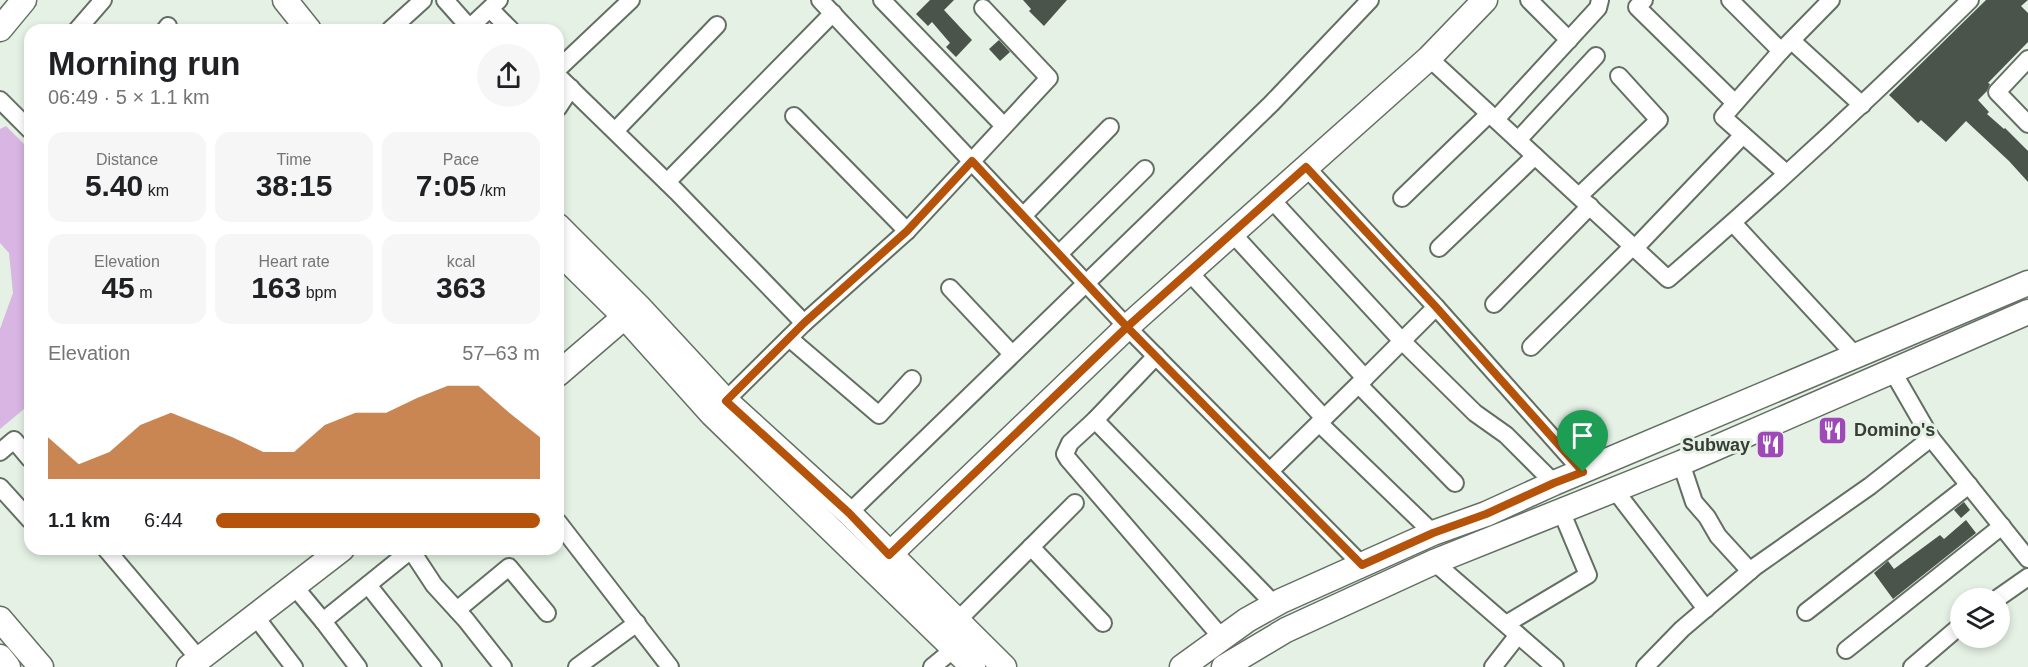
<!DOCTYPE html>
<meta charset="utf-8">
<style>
:root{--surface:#fff;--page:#f6f6f6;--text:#202124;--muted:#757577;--accent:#b45309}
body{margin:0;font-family:Arial,sans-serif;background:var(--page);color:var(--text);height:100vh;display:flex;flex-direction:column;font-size:22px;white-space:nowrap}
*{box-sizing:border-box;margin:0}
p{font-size:20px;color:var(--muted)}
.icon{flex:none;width:33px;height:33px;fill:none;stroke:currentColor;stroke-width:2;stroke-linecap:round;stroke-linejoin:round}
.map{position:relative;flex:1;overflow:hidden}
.panel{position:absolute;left:24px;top:24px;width:540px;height:531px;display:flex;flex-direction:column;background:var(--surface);border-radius:18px;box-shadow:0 3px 9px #0003}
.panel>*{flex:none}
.fabs{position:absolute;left:1950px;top:588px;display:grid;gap:12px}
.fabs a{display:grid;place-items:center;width:60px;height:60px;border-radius:50%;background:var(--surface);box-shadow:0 3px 9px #0003;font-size:30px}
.pin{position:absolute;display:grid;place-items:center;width:51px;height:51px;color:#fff;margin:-62px -26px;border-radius:50% 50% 50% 0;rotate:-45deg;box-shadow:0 0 6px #0007}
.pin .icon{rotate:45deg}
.round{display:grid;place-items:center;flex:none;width:63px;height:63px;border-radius:32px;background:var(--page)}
.summary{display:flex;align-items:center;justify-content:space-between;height:102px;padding:0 24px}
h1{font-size:33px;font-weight:700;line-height:45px}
.stats{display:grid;grid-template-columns:repeat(3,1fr);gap:9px;height:102px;padding:6px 24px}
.stats div{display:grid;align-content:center;border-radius:15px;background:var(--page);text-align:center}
.stats b{font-size:30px;font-weight:700}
.stats small{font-size:16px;font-weight:400}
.stats p{font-size:16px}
.chart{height:168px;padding:12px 24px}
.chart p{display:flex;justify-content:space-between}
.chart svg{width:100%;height:108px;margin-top:6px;fill:var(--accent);opacity:.7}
ul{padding:0 24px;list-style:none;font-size:20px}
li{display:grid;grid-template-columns:96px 72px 1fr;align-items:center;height:45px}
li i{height:15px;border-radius:8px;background:var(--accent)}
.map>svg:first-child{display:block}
.green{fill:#d9b5e4}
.building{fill:#4a544b}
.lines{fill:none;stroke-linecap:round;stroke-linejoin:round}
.street-casing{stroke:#646f64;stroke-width:20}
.secondary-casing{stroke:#646f64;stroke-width:27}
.street{stroke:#fff;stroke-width:16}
.secondary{stroke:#fff;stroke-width:24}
.route-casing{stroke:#fff;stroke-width:12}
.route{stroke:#b45309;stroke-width:8}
.labels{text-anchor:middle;stroke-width:6;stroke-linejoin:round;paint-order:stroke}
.poi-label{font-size:18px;font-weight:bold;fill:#373c37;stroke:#e5f1e5;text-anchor:start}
</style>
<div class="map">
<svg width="2028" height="667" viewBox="0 0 2028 667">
<rect width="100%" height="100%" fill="#e5f1e5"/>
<!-- green -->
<polygon class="green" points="6,126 30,150 30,404 0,429 0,329 13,293 9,253 0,243 0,129"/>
<!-- building -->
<g class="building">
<polygon points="930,0 954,0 944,10 972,40 956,57 946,47 950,43 932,22 928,26 916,14"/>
<polygon points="1023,0 1067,0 1044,26 1029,11 1031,9"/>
<polygon points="1986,0 2028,0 2021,6 2028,13 2028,42 1988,83 1990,84 1987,91 1978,100 1989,112 1987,114 2004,129 2005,128 2028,151 2028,182 2009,161 1966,121 1946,142 1921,120 1918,123 1889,95"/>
<polygon points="999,40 1010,52 1000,61 989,49"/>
<polygon points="1964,502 1970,510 1961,518 1954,510"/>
<polygon points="1966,520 1976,533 1893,599 1874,573 1888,561 1894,569 1940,535 1944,539"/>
</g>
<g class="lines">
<defs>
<g id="street">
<polyline points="445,0 469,27"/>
<polyline points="820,0 1127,327 1362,565"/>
<polyline points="882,0 1004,126"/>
<polyline points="1529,0 1569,40"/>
<polyline points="1644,0 1637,7 1735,103"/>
<polyline points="1730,0 1781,51"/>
<polyline points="490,9 511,30"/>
<polyline points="77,30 103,0"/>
<polyline points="165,30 168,26"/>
<polyline points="390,30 423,0"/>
<polyline points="467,30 499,0"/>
<polyline points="1792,41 1862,105"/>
<path d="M 1429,58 L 1668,279 C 1772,189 1873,96 1970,0"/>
<polyline points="2028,59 1997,92 2028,124"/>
<polyline points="558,69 631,0"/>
<polyline points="558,76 677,192 804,323"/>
<polyline points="0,100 30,130"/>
<polyline points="558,108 571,88"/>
<polyline points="794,116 907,231"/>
<polyline points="1496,119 1598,8 1600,0"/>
<polyline points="615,131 717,25"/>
<polyline points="1518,140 1596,56"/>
<polyline points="1306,167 1436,307"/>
<polyline points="1786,173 1723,117 1781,51 1831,0"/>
<polyline points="667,182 833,13"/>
<polyline points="1579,196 1659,120 1619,76"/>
<polyline points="1402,198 1489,114"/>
<polyline points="1271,199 1402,341 1475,413 1506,435 1554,483"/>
<polyline points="1023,216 1110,127"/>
<polyline points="1733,223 1855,355"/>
<polyline points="1232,233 1365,378 1270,471"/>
<polyline points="1439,248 1535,156"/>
<polyline points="1635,248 1743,135"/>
<polyline points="1059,254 1145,169"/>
<polyline points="1189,272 1324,418"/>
<polyline points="950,288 1012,354"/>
<polyline points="1494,304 1590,206"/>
<polyline points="789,338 879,415 912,379"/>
<polyline points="1531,347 1633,246"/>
<polyline points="1156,356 1095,420 1070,443 1065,454 1068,459 1222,638"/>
<polyline points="1365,378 1436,307 1583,472"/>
<polyline points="1359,385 1455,483"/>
<polyline points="719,407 804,323 907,231 1049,78 983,8"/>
<polyline points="1095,420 1274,604"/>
<polyline points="1319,423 1433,533"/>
<polyline points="1931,438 2028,559"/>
<polyline points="0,452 14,440 30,459"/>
<polyline points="1681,463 1694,502 1707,517 1718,536 1750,571"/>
<polyline points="0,487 30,520"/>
<polyline points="1614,489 1706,609"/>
<polyline points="849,513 1271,104 1370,0"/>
<polyline points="558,522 670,667"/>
<polyline points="1031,547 1103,623"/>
<polyline points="106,549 199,659"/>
<polyline points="1434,562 1555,667"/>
<polyline points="368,585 433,667"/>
<polyline points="294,586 323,621 411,550 434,585 466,620 503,667"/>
<polyline points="1998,598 2028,577"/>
<polyline points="457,610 509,567 547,613"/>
<polyline points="1806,612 1969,485"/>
<polyline points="255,616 294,667"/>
<polyline points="323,621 358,667"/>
<polyline points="957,621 1075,503"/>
<polyline points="1506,624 1588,575 1562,513"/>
<polyline points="1846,650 2002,526"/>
<polyline points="577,667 637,623"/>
<polyline points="932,667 954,649"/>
<polyline points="1493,667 1518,635"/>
<polyline points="1645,667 1682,629 1756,566 1870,486 1931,438 1893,372"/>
<polyline points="1912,667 1960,626"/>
</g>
<g id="secondary">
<polyline points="285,0 309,30"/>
<polyline points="0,29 24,0"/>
<polyline points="558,226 638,306 726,401 849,513 1004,667"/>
<polyline points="558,251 625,317 712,414 973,667"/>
<polyline points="558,374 636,307"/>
<polyline points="889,555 1127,327 1429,58 1485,0"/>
<polyline points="0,619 41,667"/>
<polyline points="0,657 8,667"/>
<polyline points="189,667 342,549"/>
<polyline points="1182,667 1247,620 1281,601 1433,533 1486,514 1554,483 2028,283"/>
<polyline points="1224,667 1286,630 1434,562 1681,463 2028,312"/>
</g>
</defs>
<!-- street casing -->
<use href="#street" class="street-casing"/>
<!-- secondary casing -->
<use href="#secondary" class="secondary-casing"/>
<!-- street -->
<use href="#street" class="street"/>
<!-- secondary -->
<use href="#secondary" class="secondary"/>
</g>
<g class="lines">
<defs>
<polyline id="route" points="1583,472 1554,483 1486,514 1433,533 1362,565 1127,327 972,161 907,231 804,323 726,401 849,513 889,555 1127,327 1306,167 1436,307 1583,472"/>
</defs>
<!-- route casing -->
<use href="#route" class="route-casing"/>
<!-- route -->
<use href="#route" class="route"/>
</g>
<!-- icons -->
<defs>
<symbol id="restaurant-square" viewBox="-11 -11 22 22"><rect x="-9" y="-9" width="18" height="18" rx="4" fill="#9e49b7" stroke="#e5f1e5"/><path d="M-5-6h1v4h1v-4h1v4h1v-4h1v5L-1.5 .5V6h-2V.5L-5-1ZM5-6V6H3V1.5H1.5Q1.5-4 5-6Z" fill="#fff"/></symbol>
</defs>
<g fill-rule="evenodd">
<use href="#restaurant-square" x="1816" y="414" width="33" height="33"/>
<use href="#restaurant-square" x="1754" y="428" width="33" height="33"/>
</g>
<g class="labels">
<!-- poi labels -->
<g class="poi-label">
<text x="1854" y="436">Domino's</text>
<text x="1750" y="451" text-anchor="end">Subway</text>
</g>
</g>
</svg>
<div class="fabs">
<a><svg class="icon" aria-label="layers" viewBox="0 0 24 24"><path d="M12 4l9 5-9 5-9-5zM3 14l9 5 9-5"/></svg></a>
</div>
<div class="pin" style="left:1583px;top:472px;background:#1e9e55"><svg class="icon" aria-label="arrive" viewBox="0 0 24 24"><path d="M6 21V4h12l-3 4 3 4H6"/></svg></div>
<section class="panel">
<div class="summary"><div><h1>Morning run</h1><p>06:49 · 5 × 1.1 km</p></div><a class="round"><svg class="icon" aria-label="share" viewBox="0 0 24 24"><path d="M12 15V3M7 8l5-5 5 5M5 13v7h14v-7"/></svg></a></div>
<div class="stats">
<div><p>Distance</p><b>5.40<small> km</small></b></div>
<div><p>Time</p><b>38:15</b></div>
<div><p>Pace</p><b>7:05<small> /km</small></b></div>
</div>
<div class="stats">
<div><p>Elevation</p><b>45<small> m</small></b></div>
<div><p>Heart rate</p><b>163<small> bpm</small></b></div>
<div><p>kcal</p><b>363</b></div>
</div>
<div class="chart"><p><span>Elevation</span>57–63 m</p>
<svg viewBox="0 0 160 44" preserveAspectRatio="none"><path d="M0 44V27L10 38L20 33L30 22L40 17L50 22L60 27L70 33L80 33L90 22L100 17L110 17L120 11L130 6L140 6L150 17L160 27V44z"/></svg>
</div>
<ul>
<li><b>1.1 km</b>6:44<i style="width:100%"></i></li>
</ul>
</section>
</div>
